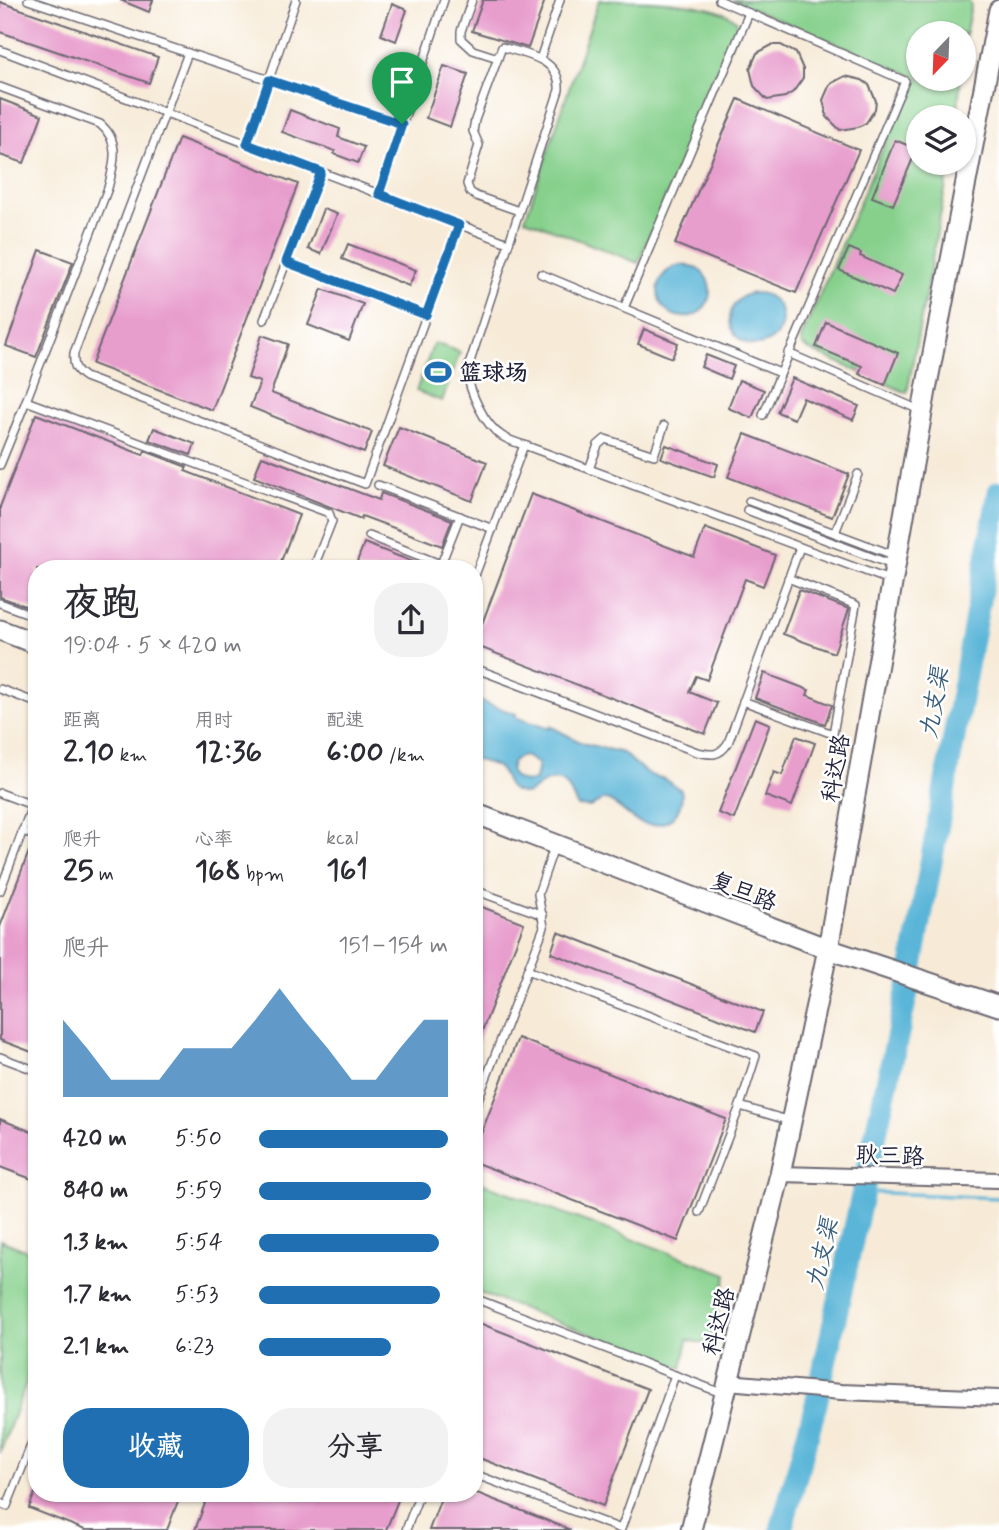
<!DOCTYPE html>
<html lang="zh">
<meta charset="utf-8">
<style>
:root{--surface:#fff;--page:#f2f2f3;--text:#2b2b33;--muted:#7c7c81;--accent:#1f6fb2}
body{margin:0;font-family:Mynerve,"LXGW WenKai TC",sans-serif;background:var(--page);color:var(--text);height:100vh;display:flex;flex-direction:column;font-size:26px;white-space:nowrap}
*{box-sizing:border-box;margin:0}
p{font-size:23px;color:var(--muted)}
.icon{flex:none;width:38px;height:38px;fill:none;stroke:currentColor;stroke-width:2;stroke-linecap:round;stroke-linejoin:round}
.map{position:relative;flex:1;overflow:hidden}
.sheet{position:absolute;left:28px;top:560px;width:455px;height:942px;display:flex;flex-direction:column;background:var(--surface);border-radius:28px;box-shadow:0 2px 5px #0004}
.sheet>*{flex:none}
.needle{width:46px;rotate:203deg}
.fabs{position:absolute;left:906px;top:21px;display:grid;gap:14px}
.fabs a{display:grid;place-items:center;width:70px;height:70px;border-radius:50%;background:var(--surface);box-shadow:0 2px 5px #0004;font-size:35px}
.pin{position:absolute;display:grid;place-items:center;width:60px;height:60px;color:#fff;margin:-72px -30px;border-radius:50% 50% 50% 0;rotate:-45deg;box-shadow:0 0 7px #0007}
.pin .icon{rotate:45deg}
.round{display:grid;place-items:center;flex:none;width:74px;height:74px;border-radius:28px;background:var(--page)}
.summary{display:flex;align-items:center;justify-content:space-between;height:119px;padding:0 35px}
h1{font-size:38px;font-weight:800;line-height:52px}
.metrics{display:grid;grid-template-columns:repeat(3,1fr);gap:10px;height:119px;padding:7px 35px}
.metrics div{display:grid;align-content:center}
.metrics b{font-size:30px;font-weight:800}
.metrics small{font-size:19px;font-weight:400}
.metrics p{font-size:19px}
.chart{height:196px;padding:14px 35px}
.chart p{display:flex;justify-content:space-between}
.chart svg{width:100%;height:126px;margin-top:7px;fill:var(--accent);opacity:.7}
.action{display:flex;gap:14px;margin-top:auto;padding:14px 35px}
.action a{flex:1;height:80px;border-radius:28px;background:var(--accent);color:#fff;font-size:28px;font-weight:800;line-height:80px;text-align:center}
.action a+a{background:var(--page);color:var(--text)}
ul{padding:0 35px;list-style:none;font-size:23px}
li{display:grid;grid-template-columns:112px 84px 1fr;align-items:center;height:52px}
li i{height:18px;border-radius:9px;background:var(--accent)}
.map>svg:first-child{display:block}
.green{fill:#86d08c;stroke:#547964;stroke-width:2}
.water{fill:#5ab5d8;stroke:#3e6c8a;stroke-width:2;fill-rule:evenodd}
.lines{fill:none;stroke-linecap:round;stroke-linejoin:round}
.stream{stroke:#5ab5d8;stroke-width:3.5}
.river{stroke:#5ab5d8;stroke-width:23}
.building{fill:#e89ecd}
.service-casing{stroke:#6d6872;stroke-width:10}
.minor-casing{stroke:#6d6872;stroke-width:18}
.tertiary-casing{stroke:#6d6872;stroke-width:23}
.service{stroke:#fff;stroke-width:7}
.minor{stroke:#fff;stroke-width:14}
.tertiary{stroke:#fff;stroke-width:19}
.route-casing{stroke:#fff;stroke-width:14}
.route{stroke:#1f6fb2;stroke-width:9}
.labels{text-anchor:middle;stroke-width:5;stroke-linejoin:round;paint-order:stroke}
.poi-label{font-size:23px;font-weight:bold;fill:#22223b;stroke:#fff;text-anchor:start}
.street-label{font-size:23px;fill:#22223b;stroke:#fff}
.water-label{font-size:24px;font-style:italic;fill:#385d7a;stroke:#fff}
</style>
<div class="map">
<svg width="999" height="1530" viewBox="0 0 999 1530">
<rect width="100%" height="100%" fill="#fff"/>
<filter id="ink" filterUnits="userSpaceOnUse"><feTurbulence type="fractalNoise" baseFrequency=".0143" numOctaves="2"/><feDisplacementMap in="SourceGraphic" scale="14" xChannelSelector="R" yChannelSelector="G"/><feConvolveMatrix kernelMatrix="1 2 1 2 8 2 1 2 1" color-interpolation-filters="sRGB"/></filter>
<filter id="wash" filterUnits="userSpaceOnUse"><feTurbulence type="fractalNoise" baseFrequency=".00686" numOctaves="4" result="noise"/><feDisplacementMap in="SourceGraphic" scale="28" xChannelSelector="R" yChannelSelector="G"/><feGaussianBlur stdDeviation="1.57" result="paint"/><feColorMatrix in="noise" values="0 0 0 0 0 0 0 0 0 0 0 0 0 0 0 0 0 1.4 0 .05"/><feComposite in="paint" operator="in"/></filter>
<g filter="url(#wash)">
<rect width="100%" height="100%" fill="#f7ebd8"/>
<!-- green -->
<g class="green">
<path d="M 599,0 C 631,0 720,0 737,22 L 737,29 L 638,263 L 525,219 Z"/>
<polygon points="732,0 968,0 971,6 964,41 964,33 919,33 919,79 960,79 958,117 919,117 919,163 950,163 907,393 808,349 802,345 801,338 914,76"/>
<polygon points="434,343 460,352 442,401 416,391"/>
<polygon points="474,1180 727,1274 709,1345 688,1340 682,1368 474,1291"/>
<polygon points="0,1240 37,1255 37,1353 0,1453"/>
</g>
<!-- water -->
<g class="water">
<circle cx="684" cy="291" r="26"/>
<circle cx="756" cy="319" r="26"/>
<path d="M 474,699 L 516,714 L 515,717 L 549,729 L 550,726 L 582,743 L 623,753 L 644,771 L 653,776 L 662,778 L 681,790 C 683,798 680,810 674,816 C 670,820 664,823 659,824 C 633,830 625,805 604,799 L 590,807 L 577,806 C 571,792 566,774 545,782 C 538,785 534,791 526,794 C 500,790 511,779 497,767 C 491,763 482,762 474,759 ZM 525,756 L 538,764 L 535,780 C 525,784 514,781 510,770 C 512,761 515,757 525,756 Z"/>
</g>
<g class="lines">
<!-- stream -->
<polyline class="stream" points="864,1192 999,1198"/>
<!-- river -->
<g class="river">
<polyline points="912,966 999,492"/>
<polyline points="781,1530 816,1404 908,988"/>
</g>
</g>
<g id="blocks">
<!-- building -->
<g class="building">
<polygon points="120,0 153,0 149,12"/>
<polygon points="483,0 545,0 528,48 472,31"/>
<polygon points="0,2 158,57 149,83 0,32"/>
<polygon points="392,4 407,10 396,41 381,35"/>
<polygon points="772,45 781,45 796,53 803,69 803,78 793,92 785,97 767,100 754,86 750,69 757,53"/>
<polygon points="444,66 468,74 450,127 426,118"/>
<polygon points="845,76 862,80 869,85 876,101 875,109 866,123 858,127 840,130 827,117 823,100 830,84"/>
<polygon points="0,99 42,115 24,163 0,155"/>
<polygon points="738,99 859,150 796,293 675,244"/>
<polygon points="290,110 340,129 338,137 364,147 358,163 334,154 335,151 282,132"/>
<polygon points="179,138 298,184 212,410 92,364"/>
<polygon points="895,140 917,149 893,205 872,197"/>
<polygon points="323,209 337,214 321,254 308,249"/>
<polygon points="348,244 416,270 409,286 342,259"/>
<polygon points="849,248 861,253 860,256 902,275 893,294 839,270"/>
<polygon points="40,250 73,262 36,357 6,346"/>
<polygon points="322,289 363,304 349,341 308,325"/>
<polygon points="826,322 898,353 885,385 859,374 862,366 816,347"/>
<polygon points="644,329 678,343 672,358 638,344"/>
<polygon points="262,335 288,344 271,393 372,432 364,453 250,407 260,382 248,378"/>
<polygon points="706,355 734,366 729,379 701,367"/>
<polygon points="792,378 859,406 853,420 803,398 794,419 777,412"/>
<polygon points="739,380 764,390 752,418 728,408"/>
<polygon points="36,414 143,455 145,451 187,467 185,471 299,515 278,569 37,569 37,610 0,597 0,507"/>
<polygon points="399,427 487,462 472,501 383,466"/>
<polygon points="154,428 195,444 191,455 149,440"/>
<polygon points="745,434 849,474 832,517 728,477"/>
<polygon points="666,445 718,464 714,477 661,458"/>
<polygon points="262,456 379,500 381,493 452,520 442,546 362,516 361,519 254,477"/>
<polygon points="531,494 694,557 705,528 775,555 763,586 745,579 707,680 696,676 689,692 717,703 705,734 474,645"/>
<polygon points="364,543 429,568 428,569 360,569 355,567"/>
<polygon points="799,590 849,609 834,653 783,634"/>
<polygon points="764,673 809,690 807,695 832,705 825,724 755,698"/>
<polygon points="755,718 770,724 734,819 718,813"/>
<polygon points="796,736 815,743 792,806 765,796 774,772 782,775"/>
<polygon points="33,841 37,842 37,1054 0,1040 0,927"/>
<polygon points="474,904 524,923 475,1049 474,1049"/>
<polygon points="558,932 763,1012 755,1032 551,953"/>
<polygon points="518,1038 726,1119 678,1241 474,1162 474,1152"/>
<polygon points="0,1119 37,1134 37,1181 0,1167"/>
<polygon points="474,1321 648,1389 603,1506 474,1456"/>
<polygon points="35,1493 181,1493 167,1530 85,1530 29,1508"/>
<polygon points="209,1493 401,1493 386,1530 195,1530"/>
<polygon points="443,1493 477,1493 571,1530 429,1530"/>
</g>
</g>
</g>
<g filter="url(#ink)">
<use href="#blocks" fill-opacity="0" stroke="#6d6872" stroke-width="2"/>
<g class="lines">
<defs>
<g id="service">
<polyline points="28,0 402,124"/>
<polyline points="472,0 461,31 461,39 473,50 498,58"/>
<polyline points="719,0 905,81 763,415"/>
<polyline points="0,50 508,243"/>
<path d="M 188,53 L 74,353 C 73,365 75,370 85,377 L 365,484 L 459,225"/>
<polyline points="540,59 560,0"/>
<path d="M 0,87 L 100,124 C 121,141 114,165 108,188 L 26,401"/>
<polyline points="247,144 296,0"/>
<polyline points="379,194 444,0"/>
<path d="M 519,211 L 476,196 L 470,192 L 467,184 L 479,145 L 473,131 L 475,120 L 502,47 C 526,54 561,59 559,90 L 467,371 C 469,391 484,425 502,436 C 508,440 517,443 524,445 L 892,581"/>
<polyline points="287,262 426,315"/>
<polyline points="541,274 780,373"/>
<polyline points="624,308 749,13"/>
<polyline points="264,320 321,172"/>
<polyline points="788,353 922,411"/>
<polyline points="0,465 26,401 329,513 332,521 313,569"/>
<polyline points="589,469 598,445 605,439 654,455 664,426"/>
<polyline points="378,485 493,529"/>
<polyline points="749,501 896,556"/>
<polyline points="747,510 895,566"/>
<polyline points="835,533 858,474"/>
<polyline points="369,536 453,569"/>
<polyline points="439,569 460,516"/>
<polyline points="474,578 524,445"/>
<polyline points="0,603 37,617"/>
<path d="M 474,668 L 697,752 C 711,755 719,757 728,743 L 800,547"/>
<polyline points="0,689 37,703"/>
<polyline points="743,701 833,734 856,605 788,578"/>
<polyline points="0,793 32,805"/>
<polyline points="22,831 37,836"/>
<polyline points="474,890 543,915"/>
<polyline points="0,891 37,793"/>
<polyline points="527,970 756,1056 740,1106 699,1212"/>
<polyline points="0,1057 37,1071"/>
<polyline points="740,1106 790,1121"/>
<polyline points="474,1110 544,927 538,894 554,847"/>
<polyline points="474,1298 724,1394"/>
<polyline points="474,1474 621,1529 675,1375"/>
<polyline points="0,1503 7,1506 37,1430"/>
<polyline points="406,1530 420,1493"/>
</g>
<g id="minor">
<polyline points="780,1174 999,1180"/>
<polyline points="728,1382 841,1392 999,1398"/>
</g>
<g id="tertiary">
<polyline points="0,630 37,644"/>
<polyline points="474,813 828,949 999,1006"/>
<polyline points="691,1530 780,1174 828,949 926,390 999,10"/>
</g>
</defs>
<!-- service casing -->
<use href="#service" class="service-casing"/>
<!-- minor casing -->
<use href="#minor" class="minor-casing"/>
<!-- tertiary casing -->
<use href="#tertiary" class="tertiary-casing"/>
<!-- service -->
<use href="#service" class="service"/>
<!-- minor -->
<use href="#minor" class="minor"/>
<!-- tertiary -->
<use href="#tertiary" class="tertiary"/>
</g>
</g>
<g class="lines" filter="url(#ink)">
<defs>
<polygon id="route" points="269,80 402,124 379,194 459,225 426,315 286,262 321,172 247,144"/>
</defs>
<!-- route casing -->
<use href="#route" class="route-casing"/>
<!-- route -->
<use href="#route" class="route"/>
</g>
<!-- icons -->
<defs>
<symbol id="stadium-bare" viewBox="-9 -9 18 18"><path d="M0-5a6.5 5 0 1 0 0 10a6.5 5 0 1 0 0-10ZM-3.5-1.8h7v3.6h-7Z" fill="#1f6fb2" stroke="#fff" stroke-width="2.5" paint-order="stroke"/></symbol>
</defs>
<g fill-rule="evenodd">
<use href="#stadium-bare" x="419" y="353" width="38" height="38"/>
</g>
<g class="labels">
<!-- poi labels -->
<g class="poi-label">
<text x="459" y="380">篮球场</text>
</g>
<!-- street labels -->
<g class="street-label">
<text transform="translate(835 768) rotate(-80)" y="8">科达路</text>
<text transform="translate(744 891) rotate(21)" y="8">复旦路</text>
<text transform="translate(890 1155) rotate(2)" y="8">耿三路</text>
<text transform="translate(718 1321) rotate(-76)" y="8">科达路</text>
</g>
<!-- water labels -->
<g class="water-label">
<text transform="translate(934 703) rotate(-80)" y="8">九支渠</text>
<text transform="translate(822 1254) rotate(-77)" y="8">九支渠</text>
</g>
</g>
</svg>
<div class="fabs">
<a><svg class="needle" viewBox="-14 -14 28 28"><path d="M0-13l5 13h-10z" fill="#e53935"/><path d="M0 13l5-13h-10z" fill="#7c7c81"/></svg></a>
<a><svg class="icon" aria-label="layers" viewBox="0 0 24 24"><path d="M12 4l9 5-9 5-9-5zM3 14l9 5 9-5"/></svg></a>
</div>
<div class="pin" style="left:402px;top:124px;background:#1e9e55"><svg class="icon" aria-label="arrive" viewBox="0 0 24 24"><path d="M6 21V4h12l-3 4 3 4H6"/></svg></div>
<section class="sheet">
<div class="summary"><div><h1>夜跑</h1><p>19:04 · 5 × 420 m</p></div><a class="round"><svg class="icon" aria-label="share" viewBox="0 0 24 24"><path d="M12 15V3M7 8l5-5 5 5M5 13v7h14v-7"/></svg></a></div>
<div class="metrics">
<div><p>距离</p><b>2.10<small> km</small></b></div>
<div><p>用时</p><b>12:36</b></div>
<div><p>配速</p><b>6:00<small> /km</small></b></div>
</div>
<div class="metrics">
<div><p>爬升</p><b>25<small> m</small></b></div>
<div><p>心率</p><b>168<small> bpm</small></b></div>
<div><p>kcal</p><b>161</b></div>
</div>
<div class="chart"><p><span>爬升</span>151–154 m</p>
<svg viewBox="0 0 160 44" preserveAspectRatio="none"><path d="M0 44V17L10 27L20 38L30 38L40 38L50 27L60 27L70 27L80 17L90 6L100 17L110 27L120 38L130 38L140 27L150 17L160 17V44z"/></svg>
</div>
<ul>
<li><b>420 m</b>5:50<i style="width:100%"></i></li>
<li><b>840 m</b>5:59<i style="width:91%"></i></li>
<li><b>1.3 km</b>5:54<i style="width:95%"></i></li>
<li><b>1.7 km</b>5:53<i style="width:96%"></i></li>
<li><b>2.1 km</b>6:23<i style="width:70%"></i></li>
</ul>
<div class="action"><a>收藏</a><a>分享</a></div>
</section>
</div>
